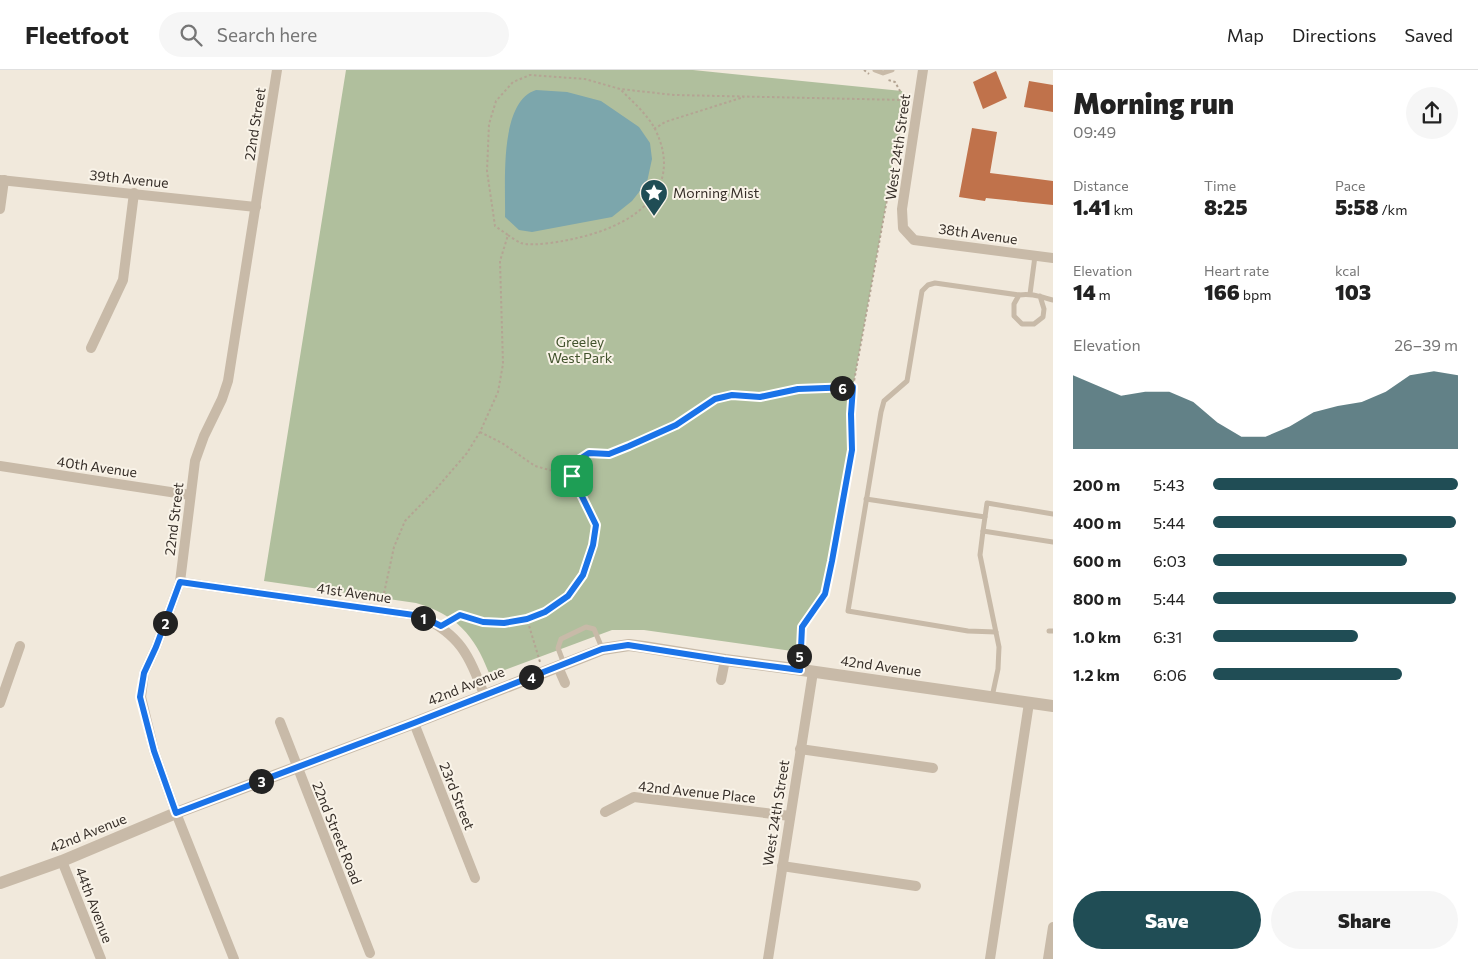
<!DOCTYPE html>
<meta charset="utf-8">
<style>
:root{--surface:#fff;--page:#f6f6f6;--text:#222;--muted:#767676;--line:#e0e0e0;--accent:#204d55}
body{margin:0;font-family:Commissioner,sans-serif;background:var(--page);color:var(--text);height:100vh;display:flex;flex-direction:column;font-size:19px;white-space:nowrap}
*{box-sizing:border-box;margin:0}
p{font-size:16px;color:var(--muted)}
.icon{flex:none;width:28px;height:28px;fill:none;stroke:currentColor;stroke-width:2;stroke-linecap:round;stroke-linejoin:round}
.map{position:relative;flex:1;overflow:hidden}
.panel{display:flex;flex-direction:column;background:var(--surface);width:425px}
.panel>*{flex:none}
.pin{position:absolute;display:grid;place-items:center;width:42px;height:42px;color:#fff;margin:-21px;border-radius:10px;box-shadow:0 2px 8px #0006}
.km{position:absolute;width:25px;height:25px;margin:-12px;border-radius:50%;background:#222;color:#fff;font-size:14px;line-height:25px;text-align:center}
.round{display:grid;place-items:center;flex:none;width:52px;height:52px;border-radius:26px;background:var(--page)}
.overview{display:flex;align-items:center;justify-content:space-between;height:85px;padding:0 20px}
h1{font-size:28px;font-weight:800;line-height:38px}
.stats{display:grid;grid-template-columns:repeat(3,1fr);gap:8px;height:85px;padding:5px 20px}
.stats div{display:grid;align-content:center}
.stats b{font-size:21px;font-weight:800}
.stats small{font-size:14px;font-weight:400}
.stats p{font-size:14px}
.chart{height:140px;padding:10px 20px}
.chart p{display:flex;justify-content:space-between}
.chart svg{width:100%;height:90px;margin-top:5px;fill:var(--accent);opacity:.7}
.button{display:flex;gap:10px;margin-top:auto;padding:10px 20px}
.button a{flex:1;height:58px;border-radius:30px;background:var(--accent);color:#fff;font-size:20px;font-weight:800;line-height:58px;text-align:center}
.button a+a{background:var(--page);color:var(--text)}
ul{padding:0 20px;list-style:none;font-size:16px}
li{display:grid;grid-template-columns:80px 60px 1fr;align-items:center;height:38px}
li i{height:12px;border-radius:6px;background:var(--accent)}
header{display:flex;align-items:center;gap:30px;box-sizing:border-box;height:70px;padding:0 25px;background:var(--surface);border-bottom:1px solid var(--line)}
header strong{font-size:24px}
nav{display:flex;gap:28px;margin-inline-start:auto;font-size:18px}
.search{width:350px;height:45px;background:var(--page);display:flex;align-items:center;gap:12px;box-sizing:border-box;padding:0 18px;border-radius:28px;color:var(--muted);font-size:19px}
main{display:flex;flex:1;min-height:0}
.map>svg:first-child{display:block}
.green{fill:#b0bf9d}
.water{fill:#7ca6ac}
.building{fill:#c0724b}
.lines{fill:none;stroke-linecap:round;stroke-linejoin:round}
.path{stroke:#b4a493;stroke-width:2;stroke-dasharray:2.5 2.5;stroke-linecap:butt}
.service{stroke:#c8baa8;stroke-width:5}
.minor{stroke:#c8baa8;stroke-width:10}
.tertiary{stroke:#c8baa8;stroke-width:12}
.route-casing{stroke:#fff;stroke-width:10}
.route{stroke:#1a73e8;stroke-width:6}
.labels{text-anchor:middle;stroke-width:4;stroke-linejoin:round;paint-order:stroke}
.street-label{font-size:14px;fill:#362e28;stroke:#f9f3e8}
.poi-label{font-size:14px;fill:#362e28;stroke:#f9f3e8;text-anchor:start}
.park-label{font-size:14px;fill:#42532d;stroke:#f9f3e8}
</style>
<header>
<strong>Fleetfoot</strong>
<div class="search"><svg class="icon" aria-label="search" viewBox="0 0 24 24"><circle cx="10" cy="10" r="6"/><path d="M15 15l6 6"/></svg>Search here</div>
<nav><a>Map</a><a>Directions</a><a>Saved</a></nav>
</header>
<main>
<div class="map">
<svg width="1053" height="889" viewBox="0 0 1053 889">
<rect width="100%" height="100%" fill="#f1e9dc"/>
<!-- green -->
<path class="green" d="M 346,0 L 693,0 L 902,21 L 905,30 L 853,317 L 851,344 L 852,380 L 832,491 L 825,524 L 801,557 L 799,582 L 644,560 L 612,560 L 494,604 L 489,603 C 474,564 456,545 416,533 L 264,511 Z"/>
<!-- water -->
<path class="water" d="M 536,20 L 567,22 L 601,31 L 639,57 L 650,73 L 652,89 L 647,112 L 632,131 L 612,147 L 532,162 L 519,160 L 505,147 C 506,116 498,32 536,20 Z"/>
<!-- building -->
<g class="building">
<polygon points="996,1 1007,28 983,39 973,12"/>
<polygon points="1029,11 1053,15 1053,42 1024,37"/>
<polygon points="972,58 997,62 990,103 1053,111 1053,135 986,128 985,131 959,127"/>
</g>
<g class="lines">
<!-- path -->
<g class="path">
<polyline points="864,0 869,4"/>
<polyline points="654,59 665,52 744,27"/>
<path d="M 508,165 C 512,168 517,171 521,173 C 533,177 565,171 577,168 C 631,156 686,122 655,59 C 647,44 632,31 620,19"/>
<polyline points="480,362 502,373 535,396 571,406"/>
<polyline points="383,528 394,477 405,451 436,419 467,383 480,362 498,322 503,294 500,191 508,165 495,156 487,101 489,54 496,31 513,12 530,5 585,9 620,19 674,25 905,30"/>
<path d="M 527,549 C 561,535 578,521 590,486 C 593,477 597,464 596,455 C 594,444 577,417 572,406 L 577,391 L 589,383 L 609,384 L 629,376 L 676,355 L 715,329 L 732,325 L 760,327 L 798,319 L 853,317"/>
<path d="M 447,552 L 460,545 C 486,553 501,554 527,549 L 540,592"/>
<polyline points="799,590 801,557 825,524 832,491 852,380 851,344 853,317 905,30 895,12 888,10"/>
</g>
<!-- service -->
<g class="service">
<polyline points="875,0 883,3 892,0"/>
<polyline points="1030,224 1035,186"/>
<path d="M 1040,226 L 1044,239 L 1043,247 L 1034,254 L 1022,254 L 1014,246 L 1014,234 L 1019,225 C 1032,223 1041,227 1053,230"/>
<polyline points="866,429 985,447 983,461"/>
<polyline points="985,447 987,433 1053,444"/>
<polyline points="1049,561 1053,561"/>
<polyline points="996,562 968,561 848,541 881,342 884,331 907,311 922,221 928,215 935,213 1019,225"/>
<polyline points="564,594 558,578 561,569 586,557 594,559 602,578"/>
<polyline points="992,627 998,599 999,577 980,485 983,461 1053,472"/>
</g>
<!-- minor -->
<g class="minor">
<polyline points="923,0 902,139 903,158 914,170 1053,188"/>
<polyline points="0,110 256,137"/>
<polyline points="0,139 4,110"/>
<polyline points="91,278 123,210 134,123"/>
<polyline points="0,396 190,425"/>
<path d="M 180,512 L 421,546 C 461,566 468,584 484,624"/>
<polyline points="558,597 565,613"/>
<polyline points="721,610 725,590"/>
<polyline points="0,633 20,576"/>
<polyline points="280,652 370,883"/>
<polyline points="414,653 475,808"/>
<polyline points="800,679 933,698"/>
<polyline points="605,742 634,727 790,746"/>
<polyline points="62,791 101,889"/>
<polyline points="782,796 916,816"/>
<polyline points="234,889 176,743 154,681 141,627 144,603 156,577 180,512 195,391 204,366 222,329 228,311 277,0"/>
<polyline points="768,889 813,602"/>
<polyline points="990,889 1029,633"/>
<polyline points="1048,889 1053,857"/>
</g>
<!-- tertiary -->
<polyline class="tertiary" points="0,813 62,791 176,743 414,653 603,579 629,575 644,577 725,590 795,599 1053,636"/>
</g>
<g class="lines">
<defs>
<polygon id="route" points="853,317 851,344 852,380 832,491 825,524 802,557 800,600 724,590 628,575 602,579 414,653 176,743 154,681 140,627 144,603 156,577 180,512 421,546 441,556 460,545 483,552 504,553 527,549 545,542 568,526 583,505 593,475 596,455 572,406 577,391 589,383 609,384 629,376 676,355 715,329 732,325 760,327 798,319"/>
</defs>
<!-- route casing -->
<use href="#route" class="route-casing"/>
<!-- route -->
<use href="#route" class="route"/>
</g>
<!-- icons -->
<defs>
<symbol id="sight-pin" viewBox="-11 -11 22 30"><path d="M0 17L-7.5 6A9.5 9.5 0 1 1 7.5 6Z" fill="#204d55" stroke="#f9f3e8"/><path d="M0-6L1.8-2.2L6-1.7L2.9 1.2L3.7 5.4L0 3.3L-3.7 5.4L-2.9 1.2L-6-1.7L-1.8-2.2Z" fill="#fff"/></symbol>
</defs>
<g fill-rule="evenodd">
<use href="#sight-pin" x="638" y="107" width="32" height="43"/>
</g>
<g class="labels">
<!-- street labels -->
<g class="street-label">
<text transform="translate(255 54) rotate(-81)" y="5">22nd Street</text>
<text transform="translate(898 77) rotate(-82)" y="5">West 24th Street</text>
<text transform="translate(129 109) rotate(6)" y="5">39th Avenue</text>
<text transform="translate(978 164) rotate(8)" y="5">38th Avenue</text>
<text transform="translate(97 397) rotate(8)" y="5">40th Avenue</text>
<text transform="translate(174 449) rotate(-83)" y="5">22nd Street</text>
<text transform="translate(354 523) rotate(8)" y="5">41st Avenue</text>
<text transform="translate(881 596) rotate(8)" y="5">42nd Avenue</text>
<text transform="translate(466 616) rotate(-22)" y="5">42nd Avenue</text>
<text transform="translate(697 722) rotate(6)" y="5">42nd Avenue Place</text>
<text transform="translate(457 726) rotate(68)" y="5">23rd Street</text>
<text transform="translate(776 743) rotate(-81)" y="5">West 24th Street</text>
<text transform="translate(88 763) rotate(-22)" y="5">42nd Avenue</text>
<text transform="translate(337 763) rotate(68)" y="5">22nd Street Road</text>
<text transform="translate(94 835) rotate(69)" y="5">44th Avenue</text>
</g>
<!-- poi labels -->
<g class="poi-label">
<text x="673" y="128">Morning Mist</text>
</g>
<!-- park labels -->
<g class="park-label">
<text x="580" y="277">Greeley<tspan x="580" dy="16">West Park</tspan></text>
</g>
</g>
</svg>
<div class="pin" style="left:572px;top:406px;background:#1e9e55"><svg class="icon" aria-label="arrive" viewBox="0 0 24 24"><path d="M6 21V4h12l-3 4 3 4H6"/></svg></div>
<b class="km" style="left:423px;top:548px">1</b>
<b class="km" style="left:165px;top:553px">2</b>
<b class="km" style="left:261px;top:711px">3</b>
<b class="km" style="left:531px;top:607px">4</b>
<b class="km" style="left:799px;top:586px">5</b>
<b class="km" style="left:842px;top:318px">6</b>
</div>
<section class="panel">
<div class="overview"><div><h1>Morning run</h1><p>09:49</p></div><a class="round"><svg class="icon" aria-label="share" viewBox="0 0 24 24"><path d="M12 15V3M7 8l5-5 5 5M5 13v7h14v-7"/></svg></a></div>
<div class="stats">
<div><p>Distance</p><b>1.41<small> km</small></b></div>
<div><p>Time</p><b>8:25</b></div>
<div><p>Pace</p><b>5:58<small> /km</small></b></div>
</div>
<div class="stats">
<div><p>Elevation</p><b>14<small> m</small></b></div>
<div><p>Heart rate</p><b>166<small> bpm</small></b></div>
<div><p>kcal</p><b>103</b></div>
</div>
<div class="chart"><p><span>Elevation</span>26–39 m</p>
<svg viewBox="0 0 160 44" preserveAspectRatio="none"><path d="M0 44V8L10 13L20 18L30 16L40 16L50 21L60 31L70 38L80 38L90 33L100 26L110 23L120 21L130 16L140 8L150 6L160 8V44z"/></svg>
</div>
<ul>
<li><b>200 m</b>5:43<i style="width:100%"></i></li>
<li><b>400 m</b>5:44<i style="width:99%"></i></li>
<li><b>600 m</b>6:03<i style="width:79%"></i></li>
<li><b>800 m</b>5:44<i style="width:99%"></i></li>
<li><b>1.0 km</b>6:31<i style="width:59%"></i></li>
<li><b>1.2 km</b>6:06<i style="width:77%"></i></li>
</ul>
<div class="button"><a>Save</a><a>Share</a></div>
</section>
</main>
